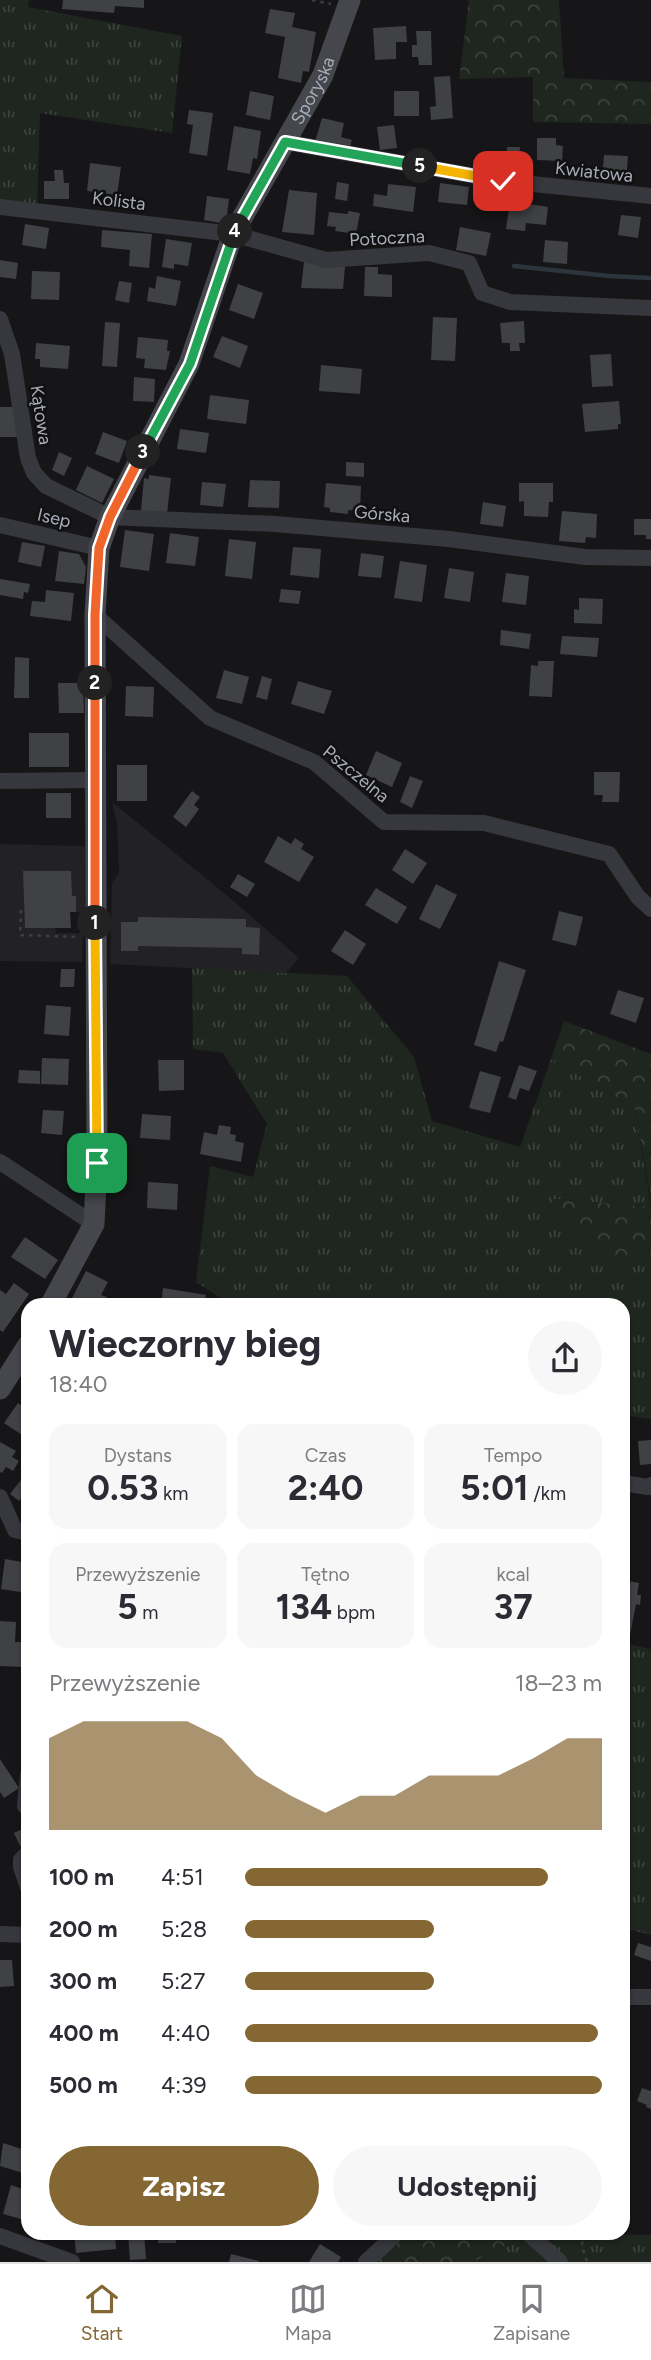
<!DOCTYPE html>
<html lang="pl">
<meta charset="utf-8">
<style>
:root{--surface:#fff;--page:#f7f7f7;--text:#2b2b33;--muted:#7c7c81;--line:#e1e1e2;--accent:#856733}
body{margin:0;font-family:Figtree,sans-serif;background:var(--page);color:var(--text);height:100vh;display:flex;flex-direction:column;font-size:26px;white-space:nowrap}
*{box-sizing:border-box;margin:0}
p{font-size:23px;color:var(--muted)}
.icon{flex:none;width:38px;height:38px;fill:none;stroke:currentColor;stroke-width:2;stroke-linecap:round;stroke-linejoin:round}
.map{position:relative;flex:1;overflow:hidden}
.drawer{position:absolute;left:21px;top:1298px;width:609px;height:942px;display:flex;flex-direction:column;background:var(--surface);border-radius:21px;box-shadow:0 2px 5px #0004}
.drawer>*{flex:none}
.pin{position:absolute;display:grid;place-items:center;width:60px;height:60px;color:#fff;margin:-30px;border-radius:14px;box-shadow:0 4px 10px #0006}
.km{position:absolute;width:35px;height:35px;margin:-18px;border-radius:50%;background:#222;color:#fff;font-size:19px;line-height:35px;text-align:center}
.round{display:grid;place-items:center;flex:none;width:74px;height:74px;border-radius:37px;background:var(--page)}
.summary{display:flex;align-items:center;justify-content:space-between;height:119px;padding:0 28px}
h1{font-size:38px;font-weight:700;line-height:52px}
.metrics{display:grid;grid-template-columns:repeat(3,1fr);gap:10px;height:119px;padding:7px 28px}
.metrics div{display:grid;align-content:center;border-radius:18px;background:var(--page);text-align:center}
.metrics b{font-size:35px;font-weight:700}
.metrics small{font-size:19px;font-weight:400}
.metrics p{font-size:19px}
.chart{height:196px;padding:14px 28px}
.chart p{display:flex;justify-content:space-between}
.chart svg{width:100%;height:126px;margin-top:7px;fill:var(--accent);opacity:.7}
.cta{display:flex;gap:14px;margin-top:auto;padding:14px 28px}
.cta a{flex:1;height:80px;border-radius:42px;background:var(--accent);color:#fff;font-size:28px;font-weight:700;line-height:80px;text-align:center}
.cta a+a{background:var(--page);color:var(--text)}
ul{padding:0 28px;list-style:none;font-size:23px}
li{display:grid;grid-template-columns:112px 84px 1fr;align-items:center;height:52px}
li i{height:18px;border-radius:9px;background:var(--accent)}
.dock{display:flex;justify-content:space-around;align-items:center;height:98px;border-top:2px solid var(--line);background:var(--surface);font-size:19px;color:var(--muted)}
.dock a{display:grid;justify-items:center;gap:4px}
.dock .current{color:var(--accent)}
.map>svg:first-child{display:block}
.built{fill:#222225}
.grass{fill:url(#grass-tufts)}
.forest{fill:url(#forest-crowns)}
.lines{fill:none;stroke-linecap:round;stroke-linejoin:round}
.stream{stroke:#2c353c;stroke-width:4.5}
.building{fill:#404145}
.path{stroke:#3d3f44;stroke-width:2.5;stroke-dasharray:3.5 5;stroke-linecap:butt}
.street{stroke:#37383d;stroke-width:16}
.secondary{stroke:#45474d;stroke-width:21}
.split-1-casing{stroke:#fff;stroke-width:14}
.split-2-casing{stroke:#fff;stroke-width:14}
.split-3-casing{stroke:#fff;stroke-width:14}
.split-4-casing{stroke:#fff;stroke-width:14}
.split-5-casing{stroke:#fff;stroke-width:14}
.split-6-casing{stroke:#fff;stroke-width:14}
.split-1{stroke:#f5b400;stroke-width:9}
.split-2{stroke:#f0652b;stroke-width:9}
.split-3{stroke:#f0652b;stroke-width:9}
.split-4{stroke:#22a559;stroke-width:9}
.split-5{stroke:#22a559;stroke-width:9}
.split-6{stroke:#f5b400;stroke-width:9}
.labels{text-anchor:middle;stroke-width:5;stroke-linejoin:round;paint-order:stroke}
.street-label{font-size:18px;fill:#a8adb8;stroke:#111113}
</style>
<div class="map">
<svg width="651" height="2262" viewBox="0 0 651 2262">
<defs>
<pattern id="grass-tufts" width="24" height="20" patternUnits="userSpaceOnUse" patternTransform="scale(1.75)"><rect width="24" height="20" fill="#1e261f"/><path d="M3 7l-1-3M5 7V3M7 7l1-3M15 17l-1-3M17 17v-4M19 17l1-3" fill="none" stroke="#3c433d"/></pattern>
<pattern id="forest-crowns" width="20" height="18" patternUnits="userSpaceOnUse" patternTransform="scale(1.75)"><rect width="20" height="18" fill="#1e261f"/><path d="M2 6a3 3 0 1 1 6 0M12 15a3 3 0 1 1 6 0" fill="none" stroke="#3c433d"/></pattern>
</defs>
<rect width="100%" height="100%" fill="#161618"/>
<!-- built -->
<g class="built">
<polygon points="112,802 229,897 299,958 286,973 110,964 112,884 119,872 117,823"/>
<polygon points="0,844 85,846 85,912 25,912 25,928 55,928 56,933 83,933 82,962 0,961"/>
</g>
<!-- grass -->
<g class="grass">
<polygon points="0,0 29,0 28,7 182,36 172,133 40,113 37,211 0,207"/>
<polygon points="192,968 347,976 414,1057 432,1121 520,1147 551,1059 635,1108 651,1207 554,1199 583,1226 651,1263 651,1419 623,1415 623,1306 231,1305 196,1282 210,1166 253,1177 267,1124 223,1053 193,1049"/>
<polygon points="623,1643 651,1649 651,1935 623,1928"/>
<polygon points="519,2233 651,2235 651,2262 473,2262 514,2241"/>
</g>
<!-- forest -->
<g class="forest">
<polygon points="469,0 559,0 564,78 651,82 651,124 533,122 533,77 459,79"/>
<polygon points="564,1021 651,1054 651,1201 635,1108 551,1059"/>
<polygon points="554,1199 651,1207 651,1263 591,1250 583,1226 549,1216"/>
<polygon points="397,2233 519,2233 514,2241 473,2262 366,2262"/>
</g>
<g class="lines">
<!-- stream -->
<polyline class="stream" points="514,266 609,276 651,278"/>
</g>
<!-- building -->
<g class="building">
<polygon points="63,0 144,0 144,8 115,6 114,13 62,9"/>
<polygon points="270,9 295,13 292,27 316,32 309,72 303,71 301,83 278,78 285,37 265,33"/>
<polygon points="406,26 407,42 396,42 396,59 375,60 373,28"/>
<polygon points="416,31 431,31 432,65 419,65 418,57 412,57 412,45 417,45"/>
<polygon points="450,76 453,118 431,120 430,107 436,106 434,77"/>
<polygon points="250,91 274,96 270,120 246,115"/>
<rect x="394" y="91" width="25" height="25"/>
<polygon points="189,110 213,113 207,156 189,153 193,125 187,124"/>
<polygon points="322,118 344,123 341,137 352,140 349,150 315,142"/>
<polygon points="394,125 397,148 380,150 377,127"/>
<polygon points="234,126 261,131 257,159 253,158 250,174 227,170"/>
<polygon points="537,138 556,138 556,145 563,146 562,161 537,160"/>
<polygon points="507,147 520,147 519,157 528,157 528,166 519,166 519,174 506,174"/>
<polygon points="604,155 628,156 626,181 602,180"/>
<polygon points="90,163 121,167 117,195 87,191"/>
<polygon points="54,170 63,170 64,183 69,183 69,199 44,199 44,181 55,181"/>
<polygon points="337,182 349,184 347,201 335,199"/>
<polygon points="440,183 469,187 467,205 438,202"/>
<polygon points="388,184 416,187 413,212 373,206 374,194 387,196"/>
<polygon points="289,190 317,193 314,235 282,232"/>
<polygon points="207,196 229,199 226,224 204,220"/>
<polygon points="510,201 548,207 546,225 526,223 525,231 506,229"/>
<polygon points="348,211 360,213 356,234 335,231 336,227 327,226 329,212 348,214"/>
<polygon points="621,215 641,217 638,238 618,235"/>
<polygon points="25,224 49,228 46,249 22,245"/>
<polygon points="460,227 491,233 486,256 456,250"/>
<polygon points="102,230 152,234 149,268 129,266 130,250 101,247"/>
<polygon points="166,239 192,243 188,266 174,264 174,269 162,267"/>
<polygon points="545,240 568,242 567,264 543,262"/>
<polygon points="0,260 18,263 16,279 0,277"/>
<polygon points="304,262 345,267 343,289 301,288"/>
<polygon points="365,267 378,267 378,274 392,275 392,297 364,296"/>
<polygon points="32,271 60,272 59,300 31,299"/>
<polygon points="157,276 181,281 176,306 147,301 149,287 155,289"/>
<polygon points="119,281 132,283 129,303 115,300"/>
<polygon points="238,284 263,293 254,319 229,310"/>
<polygon points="433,317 457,318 455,361 431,360"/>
<polygon points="524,321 525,343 519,343 520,351 510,351 510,343 502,343 500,323"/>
<polygon points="105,322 120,323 117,367 102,366"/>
<polygon points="222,336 248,346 240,368 213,357"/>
<polygon points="138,337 168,340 167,351 170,351 166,370 144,368 145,359 136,358"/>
<polygon points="36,343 70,346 68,369 40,367 40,359 35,359"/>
<polygon points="611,354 613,386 592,387 590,355"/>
<polygon points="321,365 362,369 360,394 319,391"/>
<polygon points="134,377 155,379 154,402 133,401"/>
<polygon points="210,395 249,400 246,424 207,419"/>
<polygon points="619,401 621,424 618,424 618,429 585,432 582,404"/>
<rect x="0" y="407" width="18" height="30"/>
<polygon points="180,429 209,433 206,453 177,449"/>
<polygon points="103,432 127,441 119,463 95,454"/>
<polygon points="59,452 72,458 64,476 52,470"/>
<polygon points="346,462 364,463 364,477 346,476"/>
<polygon points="87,466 114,479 102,503 76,490"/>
<polygon points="149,475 171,478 167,514 141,511 144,478 149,479"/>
<polygon points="250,480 280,481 279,508 248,507"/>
<polygon points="202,482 226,484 223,507 200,505"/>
<polygon points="326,483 361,486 360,511 348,510 348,514 330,512 330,508 324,507"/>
<polygon points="519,483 553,483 553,502 549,502 548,517 524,516 524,501 519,502"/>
<polygon points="483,502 506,506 503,527 480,524"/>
<polygon points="562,511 597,514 596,538 586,537 585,543 559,541"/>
<polygon points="634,519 651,519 651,539 646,539 646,535 634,535"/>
<polygon points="125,530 154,534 149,571 120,567"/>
<polygon points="170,533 199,537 195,566 166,563"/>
<polygon points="229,539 256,542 252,579 225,576"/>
<polygon points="22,542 45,546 41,567 18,562"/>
<polygon points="293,547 321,549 319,578 290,575"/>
<polygon points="59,551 79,554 86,567 84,584 55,581"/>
<polygon points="361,553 384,556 381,578 358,576"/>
<polygon points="400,561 427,565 422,602 394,598"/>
<polygon points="449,568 474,572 470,602 444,598"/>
<polygon points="506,573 529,576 526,605 502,602"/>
<polygon points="0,579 30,584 28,593 24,592 23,599 0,595"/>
<polygon points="281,589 301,591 299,604 279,602"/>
<polygon points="46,590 74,593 71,621 30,616 32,601 45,602"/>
<polygon points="579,598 603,599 602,624 574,623 574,609 579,610"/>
<polygon points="501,630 531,634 529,649 500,645"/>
<polygon points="562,636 599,638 597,657 560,654"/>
<polygon points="15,657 29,658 29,698 14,698"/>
<polygon points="538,661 554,661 552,697 529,696 531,665 538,666"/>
<polygon points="224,670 249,677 242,704 216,698"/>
<polygon points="262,676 272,679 267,700 256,697"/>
<polygon points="298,681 332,691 324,714 291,704"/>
<polygon points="58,683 83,683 84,713 59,713"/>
<polygon points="126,686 154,687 153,717 125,716"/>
<rect x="29" y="733" width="40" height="34"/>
<polygon points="376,751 402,763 392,787 366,775"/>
<rect x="117" y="765" width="30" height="36"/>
<polygon points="594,772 620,772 619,802 602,802 603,795 594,795"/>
<polygon points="410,776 423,781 412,808 400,802"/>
<polygon points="192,791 200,797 194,805 199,809 186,827 173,817"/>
<rect x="46" y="793" width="25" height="25"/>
<polygon points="278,836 291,844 295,838 304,844 301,849 314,857 299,882 264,862"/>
<polygon points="405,849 427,863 413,884 392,870"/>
<polygon points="23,871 71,871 72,896 76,896 76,912 70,912 71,928 25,928"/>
<polygon points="238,874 255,884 247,897 230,887"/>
<polygon points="436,884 457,895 440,929 419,919"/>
<polygon points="376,888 407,907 397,924 365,905"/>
<polygon points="559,911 583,917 576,946 552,940"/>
<polygon points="138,917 246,919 246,927 260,928 259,955 242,954 242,948 138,946 138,951 121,951 121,922 138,922"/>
<polygon points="345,930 366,944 353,965 331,951"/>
<polygon points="499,961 526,970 503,1042 500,1041 496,1052 474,1045"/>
<polygon points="61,969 75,969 74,987 60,987"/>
<polygon points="618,990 644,998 636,1023 610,1014"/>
<polygon points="46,1005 71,1007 69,1036 44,1034"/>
<polygon points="42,1058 69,1059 68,1085 41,1084"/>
<polygon points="158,1060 184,1060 184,1090 159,1091"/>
<polygon points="519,1065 537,1071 529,1091 520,1088 516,1100 508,1097"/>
<polygon points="19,1070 40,1071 40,1084 18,1083"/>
<polygon points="480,1071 501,1077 490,1113 469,1108"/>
<polygon points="43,1110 64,1111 62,1135 41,1133"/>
<polygon points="142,1114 171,1116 170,1140 140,1138"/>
<polygon points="219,1125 231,1127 230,1134 236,1135 235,1141 244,1143 241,1162 200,1154 204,1132 217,1135"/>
<polygon points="148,1182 178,1184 177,1210 147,1208"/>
<polygon points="25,1237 58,1260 45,1279 11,1257"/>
<polygon points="86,1271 108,1282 101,1295 107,1297 103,1305 68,1306"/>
<polygon points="14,1283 29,1294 3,1332 0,1330 0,1290 6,1294"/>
<polygon points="163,1288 206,1295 204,1306 161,1306"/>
<polygon points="18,1403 28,1410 28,1439 4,1423"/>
<polygon points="651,1440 651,1464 640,1465 638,1441"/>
<polygon points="0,1442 16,1451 12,1457 19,1461 13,1471 6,1467 2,1473 0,1472"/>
<polygon points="24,1476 28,1480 28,1489 19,1501 10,1494"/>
<polygon points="5,1559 28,1563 27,1593 1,1589"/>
<polygon points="623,1580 639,1583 637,1595 641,1595 640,1605 636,1604 630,1635 623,1633"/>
<polygon points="0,1621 16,1622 15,1642 22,1642 22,1667 0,1666"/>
<polygon points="0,1759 19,1788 4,1798 0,1792"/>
<polygon points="28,1826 28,1842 20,1846 14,1833"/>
<polygon points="638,1943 651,1947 651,1961 634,1955"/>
<polygon points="0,1960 12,1960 14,1986 0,1987"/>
<polygon points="28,1982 28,2014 26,2014 23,1983"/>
<polygon points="642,2088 651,2091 651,2109 646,2107 647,2105 637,2101"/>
<polygon points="28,2111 28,2132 21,2130"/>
<polygon points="3,2143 28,2151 28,2182 24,2181 26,2174 0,2166"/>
<polygon points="11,2185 28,2191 28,2221 3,2214"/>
<polygon points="74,2233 115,2233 116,2249 76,2253"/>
<polygon points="128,2233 144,2233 146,2259 130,2260"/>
<rect x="158" y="2233" width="18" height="10"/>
<polygon points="193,2233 214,2233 214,2237 207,2236 206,2240 197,2240 198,2235 192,2235"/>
<polygon points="320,2244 341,2257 338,2262 309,2262"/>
<polygon points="231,2254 259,2261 259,2262 229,2262"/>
</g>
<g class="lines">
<!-- path -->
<g class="path">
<polyline points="312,0 331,4"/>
<polyline points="21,910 20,935 79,937"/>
<polyline points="583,2233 582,2246 587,2262"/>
</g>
<!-- street -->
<g class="street">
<polyline points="285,142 503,181 651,196"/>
<polyline points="0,207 233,234 326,260 429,253 469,263 482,293 510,302 651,308"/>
<polyline points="0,319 12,354 28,458 34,473 46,486 110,517 275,524 449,539 585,557 651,558"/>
<polyline points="0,525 99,548"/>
<polyline points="95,615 210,718 314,762 384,822 484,823 609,854 638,897 651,909"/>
<polyline points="0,781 95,780"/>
<polyline points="0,1162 94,1224"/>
<polyline points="623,1483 648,1487 651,1485"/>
<polyline points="0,1497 15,1530 28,1533"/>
<polyline points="28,1775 25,1806 28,1809"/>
<polyline points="28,1853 21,1860 21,1867 28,1888"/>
<polyline points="0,1934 25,1935 28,1937"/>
<polyline points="623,1997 651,1997"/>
<polyline points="528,2233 560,2262"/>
<polyline points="0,2236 72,2262"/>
<polyline points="366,2262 397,2233"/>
</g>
<!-- secondary -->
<g class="secondary">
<path id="s1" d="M 50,1306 L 94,1224 L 97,1163 L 95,615 L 99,548 L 110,517 L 189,364 L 233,234 L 323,75 L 350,0"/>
<polyline points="0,1389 28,1345"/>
</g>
</g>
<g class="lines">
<defs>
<polyline id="split-1" points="95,923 97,1163"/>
<polyline id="split-2" points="95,683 95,923"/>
<polyline id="split-3" points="95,683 95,615 99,548 110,517 143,452"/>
<polyline id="split-4" points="143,452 190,364 235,231"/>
<polyline id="split-5" points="235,231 285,142 420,166"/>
<polyline id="split-6" points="420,166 503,181"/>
</defs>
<!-- split-1 casing -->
<use href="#split-1" class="split-1-casing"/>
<!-- split-2 casing -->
<use href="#split-2" class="split-2-casing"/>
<!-- split-3 casing -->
<use href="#split-3" class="split-3-casing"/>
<!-- split-4 casing -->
<use href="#split-4" class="split-4-casing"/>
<!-- split-5 casing -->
<use href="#split-5" class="split-5-casing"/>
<!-- split-6 casing -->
<use href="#split-6" class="split-6-casing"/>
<!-- split-1 -->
<use href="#split-1" class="split-1"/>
<!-- split-2 -->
<use href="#split-2" class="split-2"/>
<!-- split-3 -->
<use href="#split-3" class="split-3"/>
<!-- split-4 -->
<use href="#split-4" class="split-4"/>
<!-- split-5 -->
<use href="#split-5" class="split-5"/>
<!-- split-6 -->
<use href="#split-6" class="split-6"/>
</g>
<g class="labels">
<!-- street labels -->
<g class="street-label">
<text dy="6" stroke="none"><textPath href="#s1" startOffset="1276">Sporyska</textPath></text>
<text transform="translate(594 172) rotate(6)" y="6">Kwiatowa</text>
<text transform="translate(119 201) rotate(7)" y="6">Kolista</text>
<text transform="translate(387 238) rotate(-3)" y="6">Potoczna</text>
<text transform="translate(41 415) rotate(81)" y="6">Kątowa</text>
<text transform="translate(382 514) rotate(5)" y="6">Górska</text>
<text transform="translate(54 518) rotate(13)" y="6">Isep</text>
<text transform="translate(356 774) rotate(39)" y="6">Pszczelna</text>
</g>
</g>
</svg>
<div class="pin" style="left:97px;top:1163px;background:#1e9e55"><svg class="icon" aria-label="arrive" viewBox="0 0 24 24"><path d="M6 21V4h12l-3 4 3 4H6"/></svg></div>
<div class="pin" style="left:503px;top:181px;background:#d93025"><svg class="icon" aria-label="check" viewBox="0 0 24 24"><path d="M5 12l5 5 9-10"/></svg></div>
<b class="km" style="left:95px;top:923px">1</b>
<b class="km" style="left:95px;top:683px">2</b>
<b class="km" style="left:143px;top:452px">3</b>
<b class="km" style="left:235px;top:231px">4</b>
<b class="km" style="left:420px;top:166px">5</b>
<section class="drawer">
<div class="summary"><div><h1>Wieczorny bieg</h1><p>18:40</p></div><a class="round"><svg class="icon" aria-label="share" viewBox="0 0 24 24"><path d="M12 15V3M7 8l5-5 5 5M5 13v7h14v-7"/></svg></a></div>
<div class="metrics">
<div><p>Dystans</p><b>0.53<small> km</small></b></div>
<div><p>Czas</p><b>2:40</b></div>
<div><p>Tempo</p><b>5:01<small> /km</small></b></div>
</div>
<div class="metrics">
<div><p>Przewyższenie</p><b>5<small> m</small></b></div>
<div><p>Tętno</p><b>134<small> bpm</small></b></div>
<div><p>kcal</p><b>37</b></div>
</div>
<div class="chart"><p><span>Przewyższenie</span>18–23 m</p>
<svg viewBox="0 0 160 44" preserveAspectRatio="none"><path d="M0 44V12L10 6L20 6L30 6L40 6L50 12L60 25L70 32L80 38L90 32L100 32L110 25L120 25L130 25L140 19L150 12L160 12V44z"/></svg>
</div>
<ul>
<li><b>100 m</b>4:51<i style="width:85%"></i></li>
<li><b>200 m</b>5:28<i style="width:53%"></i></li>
<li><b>300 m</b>5:27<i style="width:53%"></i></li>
<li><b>400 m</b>4:40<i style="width:99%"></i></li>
<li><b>500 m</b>4:39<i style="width:100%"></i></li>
</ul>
<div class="cta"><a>Zapisz</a><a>Udostępnij</a></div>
</section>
</div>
<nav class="dock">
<a class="current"><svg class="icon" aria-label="home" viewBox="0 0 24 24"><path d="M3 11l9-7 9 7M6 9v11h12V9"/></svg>Start</a>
<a><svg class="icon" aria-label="map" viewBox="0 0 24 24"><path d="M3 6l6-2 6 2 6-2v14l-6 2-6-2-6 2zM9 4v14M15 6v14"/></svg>Mapa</a>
<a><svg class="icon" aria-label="saved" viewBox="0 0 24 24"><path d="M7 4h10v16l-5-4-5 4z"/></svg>Zapisane</a>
</nav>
